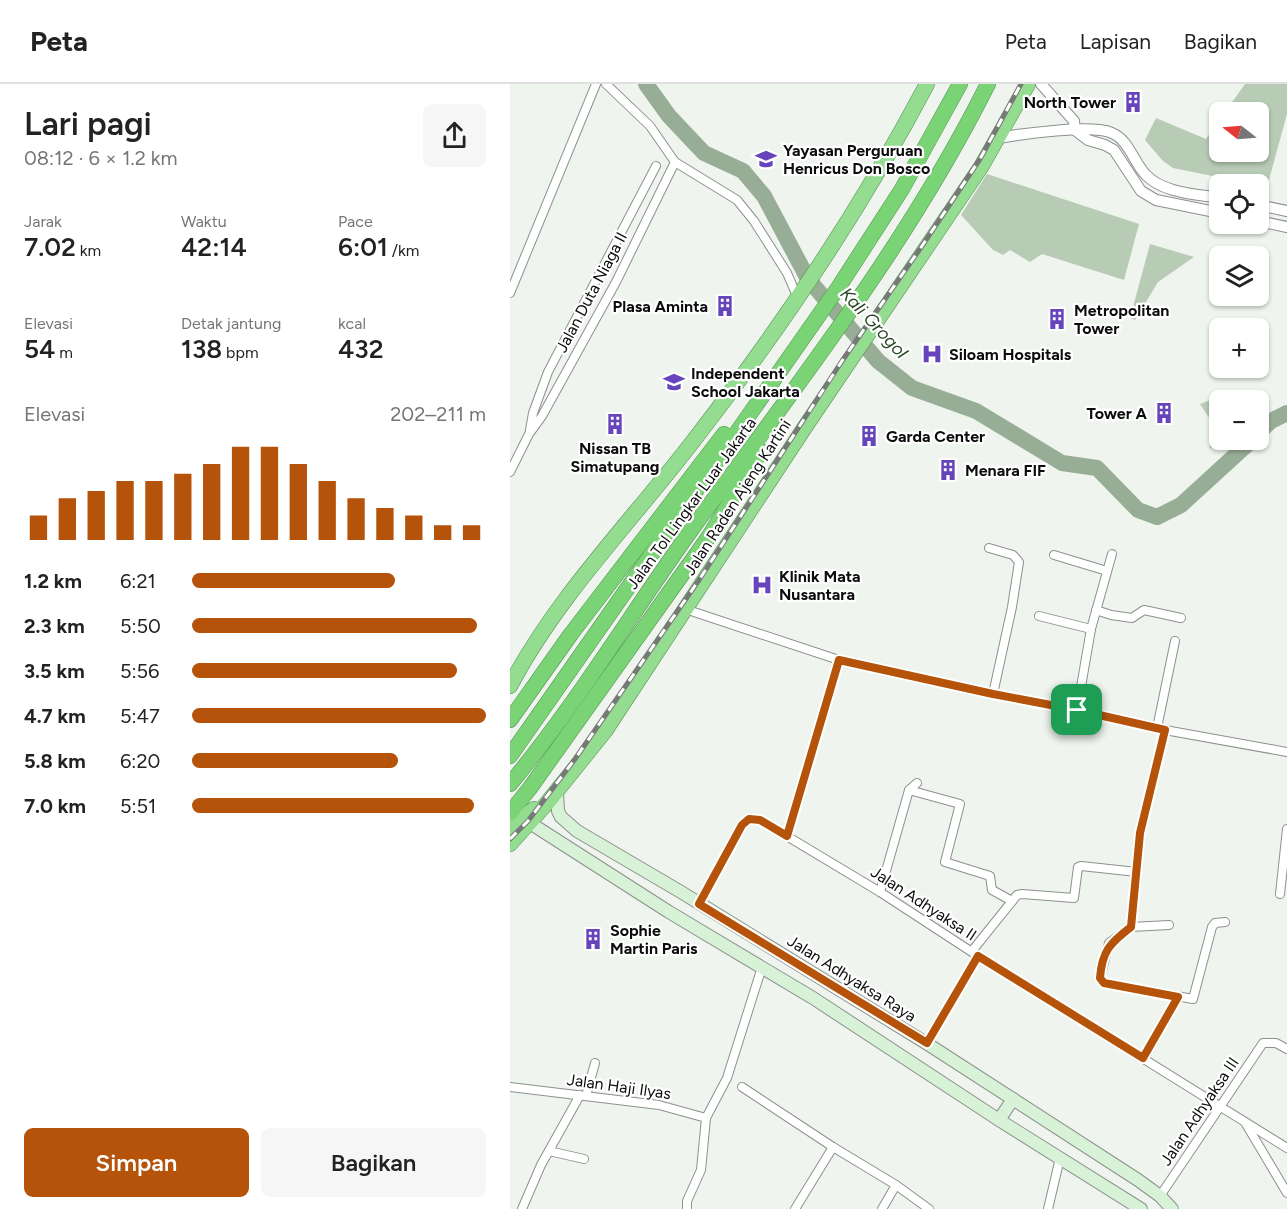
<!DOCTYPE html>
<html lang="id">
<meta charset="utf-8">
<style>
:root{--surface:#fff;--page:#f6f6f6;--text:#222;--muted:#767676;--line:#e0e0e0;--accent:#b45309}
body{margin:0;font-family:Figtree,sans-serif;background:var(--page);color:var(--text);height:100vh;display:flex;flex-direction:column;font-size:22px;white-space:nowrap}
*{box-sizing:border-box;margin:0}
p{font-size:20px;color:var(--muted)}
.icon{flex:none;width:33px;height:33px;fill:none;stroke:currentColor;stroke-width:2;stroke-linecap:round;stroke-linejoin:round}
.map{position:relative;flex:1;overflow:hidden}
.side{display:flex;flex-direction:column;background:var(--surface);width:510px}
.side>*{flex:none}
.needle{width:39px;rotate:287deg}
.buttons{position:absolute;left:699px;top:18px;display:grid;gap:12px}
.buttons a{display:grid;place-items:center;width:60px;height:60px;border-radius:9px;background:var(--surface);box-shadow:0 2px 4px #0004;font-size:30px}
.pin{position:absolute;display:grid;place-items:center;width:51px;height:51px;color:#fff;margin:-26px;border-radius:12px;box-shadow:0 3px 9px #0006}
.round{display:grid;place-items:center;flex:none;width:63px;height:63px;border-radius:9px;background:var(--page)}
.overview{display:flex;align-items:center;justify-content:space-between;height:102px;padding:0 24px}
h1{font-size:33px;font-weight:600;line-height:45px}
.figures{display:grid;grid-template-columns:repeat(3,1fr);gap:9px;height:102px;padding:6px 24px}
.figures div{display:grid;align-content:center}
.figures b{font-size:26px;font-weight:600}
.figures small{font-size:16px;font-weight:400}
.figures p{font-size:16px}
.chart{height:168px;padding:12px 24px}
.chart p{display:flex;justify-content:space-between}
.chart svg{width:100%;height:108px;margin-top:6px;stroke:var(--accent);stroke-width:6}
.button{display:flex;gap:12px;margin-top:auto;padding:12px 24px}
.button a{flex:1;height:69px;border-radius:9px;background:var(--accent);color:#fff;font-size:24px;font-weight:600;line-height:69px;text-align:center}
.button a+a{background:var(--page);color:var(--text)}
ul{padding:0 24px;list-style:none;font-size:20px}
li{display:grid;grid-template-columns:96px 72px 1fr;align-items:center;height:45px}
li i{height:15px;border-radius:8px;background:var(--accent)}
header{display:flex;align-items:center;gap:36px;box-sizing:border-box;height:84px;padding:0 30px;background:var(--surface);border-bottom:2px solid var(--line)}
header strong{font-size:28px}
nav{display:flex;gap:33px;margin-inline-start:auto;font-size:21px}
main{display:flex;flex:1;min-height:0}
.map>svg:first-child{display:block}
.green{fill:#b7cbb5}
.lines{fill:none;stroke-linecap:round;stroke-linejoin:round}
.river{stroke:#98ad96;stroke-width:16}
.minor-casing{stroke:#8d918d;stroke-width:10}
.tertiary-casing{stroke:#8d918d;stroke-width:12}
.secondary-casing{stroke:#8d918d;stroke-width:14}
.trunk-casing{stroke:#538e50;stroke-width:16}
.motorway-casing{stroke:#538e50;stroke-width:16}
.minor{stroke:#fff;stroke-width:8}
.tertiary{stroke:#fff;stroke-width:10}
.secondary{stroke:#d7f2d6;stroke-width:12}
.trunk{stroke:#94dc90;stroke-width:15}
.motorway{stroke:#7ad475;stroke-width:15}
.rail-casing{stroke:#767976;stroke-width:5}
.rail{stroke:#fff;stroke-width:3;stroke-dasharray:9;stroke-linecap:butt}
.route-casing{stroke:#fff;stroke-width:12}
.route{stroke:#b45309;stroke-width:8}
.labels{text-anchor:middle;stroke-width:4.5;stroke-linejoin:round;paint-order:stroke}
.poi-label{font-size:16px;font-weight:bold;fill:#0b0c0b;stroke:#fff;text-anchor:start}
.street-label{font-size:16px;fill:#0b0c0b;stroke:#fff}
.water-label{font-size:18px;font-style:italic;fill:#264824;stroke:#fff}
</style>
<header>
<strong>Peta</strong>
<nav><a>Peta</a><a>Lapisan</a><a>Bagikan</a></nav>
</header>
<main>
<section class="side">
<div class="overview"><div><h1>Lari pagi</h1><p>08:12 · 6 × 1.2 km</p></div><a class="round"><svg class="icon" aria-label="share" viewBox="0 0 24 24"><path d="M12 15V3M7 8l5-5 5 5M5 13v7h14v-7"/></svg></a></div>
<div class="figures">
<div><p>Jarak</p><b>7.02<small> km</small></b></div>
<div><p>Waktu</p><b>42:14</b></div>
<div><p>Pace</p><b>6:01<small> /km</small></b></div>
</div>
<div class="figures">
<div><p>Elevasi</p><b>54<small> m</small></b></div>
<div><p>Detak jantung</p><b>138<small> bpm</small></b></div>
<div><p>kcal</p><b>432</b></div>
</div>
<div class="chart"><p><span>Elevasi</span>202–211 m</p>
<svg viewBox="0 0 160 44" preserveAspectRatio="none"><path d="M5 44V34M15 44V27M25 44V24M35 44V20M45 44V20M55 44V17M65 44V13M75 44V6M85 44V6M95 44V13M105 44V20M115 44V27M125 44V31M135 44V34M145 44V38M155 44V38"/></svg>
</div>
<ul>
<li><b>1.2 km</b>6:21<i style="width:69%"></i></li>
<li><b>2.3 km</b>5:50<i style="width:97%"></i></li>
<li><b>3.5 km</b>5:56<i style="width:90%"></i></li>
<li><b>4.7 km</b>5:47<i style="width:100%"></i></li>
<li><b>5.8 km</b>6:20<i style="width:70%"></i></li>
<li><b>7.0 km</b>5:51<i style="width:96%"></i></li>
</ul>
<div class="button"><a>Simpan</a><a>Bagikan</a></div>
</section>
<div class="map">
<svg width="777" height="1125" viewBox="0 0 777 1125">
<rect width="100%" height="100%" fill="#eff4ef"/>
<!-- green -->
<g class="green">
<polygon points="735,0 777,0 777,30 757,103 663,84 653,77 635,56 646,34 696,55 709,36 710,68 748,68 748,28 715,28"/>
<polygon points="477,90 629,140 614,196 532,170 520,178 500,166 493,171 483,166 451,131"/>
<polygon points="640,160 684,173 648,198 625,236 620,234"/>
<polygon points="703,315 709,322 710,356 712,356 700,365 700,335 690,320"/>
</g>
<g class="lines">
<!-- river -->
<g class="river">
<polyline points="136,0 159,32 194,69 233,87 254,112 298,195 368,277 402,304 466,327 552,379 587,384 628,426 647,433 671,421 742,356"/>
<polyline points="748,349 761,337 777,329"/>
</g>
<defs>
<g id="minor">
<polyline points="96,0 140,42 165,78 227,116 244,137 277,189 287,212"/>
<polyline points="0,209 86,0"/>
<polyline points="20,346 23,329 38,288 146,82"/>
<polyline points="0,388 19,350 32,332 106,198 165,78"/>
<polyline points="479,464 503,471 509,478 502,523 483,610"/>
<polyline points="544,471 597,487"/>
<polyline points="175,525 329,576 483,610 567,626 655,646 777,668"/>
<polyline points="586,526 601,531 622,534 634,526 671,534"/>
<polyline points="529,532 581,545"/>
<polyline points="567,626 581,545 602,470"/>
<polyline points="647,644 665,557"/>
<polyline points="655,646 630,749 621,843 599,859 590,894 595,899 683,915 702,843 705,839 715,838"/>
<polyline points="399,706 450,720 435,778 480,792 482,806 502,817"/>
<polyline points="277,752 329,576"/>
<polyline points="370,808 399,706 407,699"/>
<polyline points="770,810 777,745"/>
<polyline points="189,820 232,741 239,735 250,736 370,808 468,872 777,1064"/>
<polyline points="621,843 659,841"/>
<polyline points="462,867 507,811 512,810 564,814 568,783 571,782 627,788"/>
<polyline points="416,959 468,872"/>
<polyline points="634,974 668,913"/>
<polyline points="0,1003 149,1021 196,1034"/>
<polyline points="232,1003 323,1063 386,1101 419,1125"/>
<polyline points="76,1012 85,979"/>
<polyline points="736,1040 777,1109"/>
<polyline points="39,1067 74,1075"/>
<polyline points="650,1112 753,959 766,959 777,965"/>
<polyline points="12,1125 31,1081 70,1011"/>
<polyline points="177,1125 177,1117 191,1086 196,1034 217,994 252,883"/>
<polyline points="285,1125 323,1063"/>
<polyline points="372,1125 386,1101"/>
<polyline points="538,1125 550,1074"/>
</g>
<g id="tertiary">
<polyline points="531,0 564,37 565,46 578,56 595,61 604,66 631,107 646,116 710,129"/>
<path d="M 488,54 C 511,50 582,40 602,49 C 619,56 624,79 636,91 C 653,109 686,110 710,114"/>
<polyline points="748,121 777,127"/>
<polyline points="748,137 777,143"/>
</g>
<g id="secondary">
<polyline points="47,708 48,727 51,733 67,747 171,808 416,959 628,1096 650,1112 662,1125"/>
<polyline points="20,739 159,828 303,914 489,1036 631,1125"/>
<polyline points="489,1036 503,1015"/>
</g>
<g id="trunk">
<path d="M 0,602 C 48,511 122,437 184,356 C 271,244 351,125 417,0"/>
<polyline points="0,743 24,725"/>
<polyline points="0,760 37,719 95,647 295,343 471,83 518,0"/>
</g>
<g id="motorway">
<polyline points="0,636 61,550 214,350"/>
<polyline points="0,672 328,204 392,105 450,0"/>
<path d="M 0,700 C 66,621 119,533 179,449 C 285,303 397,162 478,0"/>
<polyline points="0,729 20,704 198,454 251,367"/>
</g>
</defs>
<!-- minor casing -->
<use href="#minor" class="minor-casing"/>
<!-- tertiary casing -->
<use href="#tertiary" class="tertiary-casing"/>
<!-- secondary casing -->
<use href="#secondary" class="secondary-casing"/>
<!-- trunk casing -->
<use href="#trunk" class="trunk-casing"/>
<!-- motorway casing -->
<use href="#motorway" class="motorway-casing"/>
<!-- minor -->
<use href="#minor" class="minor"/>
<!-- tertiary -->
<use href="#tertiary" class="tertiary"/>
<!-- secondary -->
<use href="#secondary" class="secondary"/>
<!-- trunk -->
<use href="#trunk" class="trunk"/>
<!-- motorway -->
<use href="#motorway" class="motorway"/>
<defs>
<polyline id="rail" points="0,755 18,737 65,675 189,496 332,277 412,162 470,75 511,0"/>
</defs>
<!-- rail casing -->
<use href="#rail" class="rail-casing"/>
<!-- rail -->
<use href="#rail" class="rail"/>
</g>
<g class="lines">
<defs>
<path id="route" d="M 329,576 L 483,610 L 567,626 L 655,646 L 630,749 L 621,843 C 600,859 592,867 590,894 L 594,899 L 668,913 L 633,974 L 468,872 L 417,959 L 189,820 L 232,741 L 239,735 L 250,736 L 277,752 Z"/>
</defs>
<!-- route casing -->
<use href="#route" class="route-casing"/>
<!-- route -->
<use href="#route" class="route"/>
</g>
<!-- icons -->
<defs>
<symbol id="building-bare" viewBox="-9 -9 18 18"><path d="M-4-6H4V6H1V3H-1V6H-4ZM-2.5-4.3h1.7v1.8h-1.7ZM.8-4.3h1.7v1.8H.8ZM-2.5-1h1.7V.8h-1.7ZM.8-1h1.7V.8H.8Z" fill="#6644bc" stroke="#fff" stroke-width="2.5" paint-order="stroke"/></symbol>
<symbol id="school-bare" viewBox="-9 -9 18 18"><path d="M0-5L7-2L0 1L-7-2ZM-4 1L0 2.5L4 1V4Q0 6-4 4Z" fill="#6644bc" stroke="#fff" stroke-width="2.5" paint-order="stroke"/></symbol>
<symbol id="hospital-bare" viewBox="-9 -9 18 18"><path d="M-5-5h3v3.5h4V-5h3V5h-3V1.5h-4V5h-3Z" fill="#6644bc" stroke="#fff" stroke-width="2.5" paint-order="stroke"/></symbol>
</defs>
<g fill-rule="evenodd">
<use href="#building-bare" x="608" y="3" width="30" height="30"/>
<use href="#school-bare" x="241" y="60" width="30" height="30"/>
<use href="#building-bare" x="200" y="207" width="30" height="30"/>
<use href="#building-bare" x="532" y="220" width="30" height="30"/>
<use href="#hospital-bare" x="407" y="255" width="30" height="30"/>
<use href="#school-bare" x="149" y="283" width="30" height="30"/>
<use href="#building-bare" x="639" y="314" width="30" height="30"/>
<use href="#building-bare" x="90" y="325" width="30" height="30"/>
<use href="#building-bare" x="344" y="337" width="30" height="30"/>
<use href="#building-bare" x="423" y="371" width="30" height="30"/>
<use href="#hospital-bare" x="237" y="486" width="30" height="30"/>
<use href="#building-bare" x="68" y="840" width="30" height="30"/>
</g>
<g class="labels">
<!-- poi labels -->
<g class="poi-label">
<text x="606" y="24" text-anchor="end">North Tower</text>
<text x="273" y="72">Yayasan Perguruan<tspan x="273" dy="18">Henricus Don Bosco</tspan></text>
<text x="198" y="228" text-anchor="end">Plasa Aminta</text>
<text x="564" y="232">Metropolitan<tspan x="564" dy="18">Tower</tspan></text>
<text x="439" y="276">Siloam Hospitals</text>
<text x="181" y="295">Independent<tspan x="181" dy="18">School Jakarta</tspan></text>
<text x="637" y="335" text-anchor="end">Tower A</text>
<text x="376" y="358">Garda Center</text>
<text x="105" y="370" text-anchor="middle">Nissan TB<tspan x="105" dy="18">Simatupang</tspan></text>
<text x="455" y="392">Menara FIF</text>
<text x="269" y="498">Klinik Mata<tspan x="269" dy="18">Nusantara</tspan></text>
<text x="100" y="852">Sophie<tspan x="100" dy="18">Martin Paris</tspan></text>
</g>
<!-- street labels -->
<g class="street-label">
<text transform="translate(81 208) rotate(-62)" y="6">Jalan Duta Niaga II</text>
<text transform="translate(227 413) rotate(-57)" y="6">Jalan Raden Ajeng Kartini</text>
<text transform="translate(181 419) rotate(-54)" y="6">Jalan Tol Lingkar Luar Jakarta</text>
<text transform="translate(414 819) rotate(33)" y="6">Jalan Adhyaksa II</text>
<text transform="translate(342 894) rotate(32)" y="6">Jalan Adhyaksa Raya</text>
<text transform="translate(109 1002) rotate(8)" y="6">Jalan Haji Ilyas</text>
<text transform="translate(689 1027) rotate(-56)" y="6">Jalan Adhyaksa III</text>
</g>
<!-- water labels -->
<g class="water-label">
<text transform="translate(364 239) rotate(47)" y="6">Kali Grogol</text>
</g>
</g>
</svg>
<div class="buttons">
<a><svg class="needle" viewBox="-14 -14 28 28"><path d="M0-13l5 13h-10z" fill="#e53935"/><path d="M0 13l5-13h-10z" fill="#767676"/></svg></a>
<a><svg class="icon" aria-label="locate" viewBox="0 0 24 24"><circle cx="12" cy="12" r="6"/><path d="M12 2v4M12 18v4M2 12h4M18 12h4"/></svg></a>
<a><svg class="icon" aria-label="layers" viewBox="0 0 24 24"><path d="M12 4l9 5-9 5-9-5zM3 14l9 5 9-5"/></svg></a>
<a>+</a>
<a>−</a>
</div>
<div class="pin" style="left:567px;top:626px;background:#1e9e55"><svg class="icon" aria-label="arrive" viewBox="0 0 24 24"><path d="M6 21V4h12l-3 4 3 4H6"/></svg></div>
</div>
</main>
